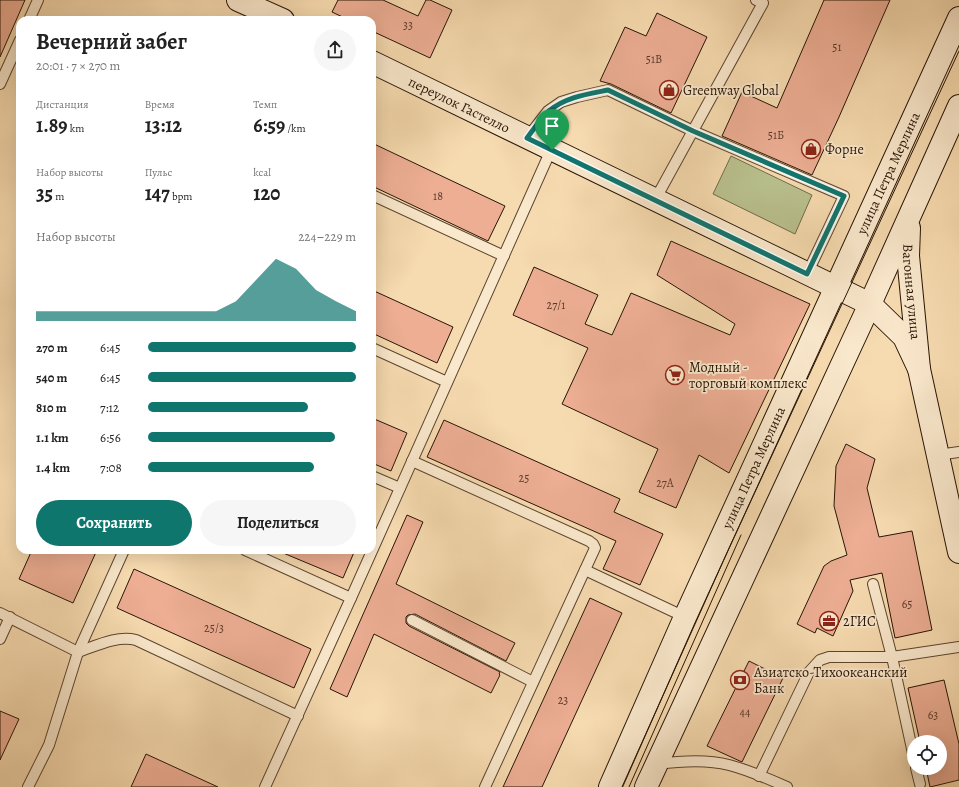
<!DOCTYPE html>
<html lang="ru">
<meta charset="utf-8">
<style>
:root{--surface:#fff;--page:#f6f6f6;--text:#222;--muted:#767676;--accent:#0f766e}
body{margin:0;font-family:Alegreya,serif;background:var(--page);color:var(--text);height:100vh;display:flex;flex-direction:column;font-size:15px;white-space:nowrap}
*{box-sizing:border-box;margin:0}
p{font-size:13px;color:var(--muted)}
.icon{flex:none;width:22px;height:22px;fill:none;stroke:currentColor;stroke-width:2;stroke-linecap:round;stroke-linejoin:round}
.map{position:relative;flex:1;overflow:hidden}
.panel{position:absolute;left:16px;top:16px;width:360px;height:538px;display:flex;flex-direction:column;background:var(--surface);border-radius:12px;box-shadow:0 4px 16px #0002}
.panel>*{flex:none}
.tools{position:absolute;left:907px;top:735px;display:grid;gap:8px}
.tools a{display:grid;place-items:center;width:40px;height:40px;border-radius:50%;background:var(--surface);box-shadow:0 4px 16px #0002;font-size:20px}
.pin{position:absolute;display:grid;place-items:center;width:34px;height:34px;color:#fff;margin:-41px -17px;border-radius:50% 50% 50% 0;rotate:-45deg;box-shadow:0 0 4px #0007}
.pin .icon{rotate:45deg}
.round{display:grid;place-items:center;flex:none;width:42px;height:42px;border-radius:21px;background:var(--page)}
.head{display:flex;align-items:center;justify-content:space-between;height:68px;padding:0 20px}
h1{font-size:22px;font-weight:700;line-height:30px}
.figures{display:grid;grid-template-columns:repeat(3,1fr);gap:6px;height:68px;padding:4px 20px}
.figures div{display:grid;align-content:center}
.figures b{font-size:20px;font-weight:700}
.figures small{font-size:11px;font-weight:400}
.figures p{font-size:11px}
.chart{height:112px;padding:8px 20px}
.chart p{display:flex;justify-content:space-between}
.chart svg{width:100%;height:72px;margin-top:4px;fill:var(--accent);opacity:.7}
.primary-button{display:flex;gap:8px;margin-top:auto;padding:8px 20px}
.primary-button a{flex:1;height:46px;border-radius:24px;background:var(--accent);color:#fff;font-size:16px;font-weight:700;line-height:46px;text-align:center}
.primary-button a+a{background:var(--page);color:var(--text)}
ul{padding:0 20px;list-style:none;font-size:13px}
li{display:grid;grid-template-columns:64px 48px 1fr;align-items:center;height:30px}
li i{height:10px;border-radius:5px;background:var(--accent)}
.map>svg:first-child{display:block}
.green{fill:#b9c18e;stroke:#706b4a}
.building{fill:#edae94;stroke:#281506}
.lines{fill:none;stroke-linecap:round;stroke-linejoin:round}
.lane-casing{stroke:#5c4630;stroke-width:12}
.secondary-casing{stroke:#281506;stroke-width:24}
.lane{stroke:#fae8cc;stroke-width:10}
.secondary{stroke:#fae8cc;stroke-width:22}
.tram{stroke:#281506;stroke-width:1}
.route-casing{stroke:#fff;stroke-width:8}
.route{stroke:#0f766e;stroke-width:5}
.labels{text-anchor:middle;stroke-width:3.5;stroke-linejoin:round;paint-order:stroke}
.number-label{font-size:12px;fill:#593b2a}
.poi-label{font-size:14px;fill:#281506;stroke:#fae8cc;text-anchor:start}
.street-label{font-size:14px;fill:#281506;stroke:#fae8cc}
</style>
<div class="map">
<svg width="959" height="787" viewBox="0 0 959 787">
<rect width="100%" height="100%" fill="#f7dbb0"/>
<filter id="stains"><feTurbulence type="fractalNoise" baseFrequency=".005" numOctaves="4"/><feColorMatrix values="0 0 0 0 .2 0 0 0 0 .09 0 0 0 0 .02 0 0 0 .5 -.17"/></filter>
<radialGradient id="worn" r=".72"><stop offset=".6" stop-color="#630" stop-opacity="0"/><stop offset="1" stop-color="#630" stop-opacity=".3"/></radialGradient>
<!-- green -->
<polygon class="green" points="731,156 812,195 795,234 713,194"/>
<!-- building -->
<g class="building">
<polygon points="0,0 25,0 0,57"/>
<polygon points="338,0 383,0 418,16 426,0 430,0 452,10 430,58 372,31 372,20 349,20 332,12"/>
<polygon points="824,0 890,0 839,117 812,175 722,136 742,92 777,108"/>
<polygon points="657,13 707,37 671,113 611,84 600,81 625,27 646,36"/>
<polygon points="372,143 505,206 488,241 372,186"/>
<polygon points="671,241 810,304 729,473 699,455 676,508 639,492 658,449 562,404 588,348 513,315 534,267 598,295 585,324 612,335 631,293 730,335 735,324 657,275"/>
<polygon points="372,290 453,327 437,363 372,333"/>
<polygon points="372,418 407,433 391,471 372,463"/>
<polygon points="444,420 620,499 614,512 663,534 640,585 603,569 616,541 427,457"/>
<polygon points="846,444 875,459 867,488 879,537 912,531 932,630 895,638 882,573 850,580 853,591 833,636 817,628 815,633 797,624 824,566 831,561 847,555 834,506 836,466"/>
<polygon points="407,515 423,522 396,584 515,643 506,661 415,614 408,615 406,617 406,623 409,626 500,672 499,674 500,675 491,693 374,634 347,697 330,689"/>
<polygon points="32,550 97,550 73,603 19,579"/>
<polygon points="276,550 355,550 343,578"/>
<polygon points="134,569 311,649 294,688 117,608"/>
<polygon points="590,598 622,613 542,787 503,787"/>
<polygon points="749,661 783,678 742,762 707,746"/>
<polygon points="944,680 959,744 959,780 930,787 926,768 940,768 940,742 920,742 908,688"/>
<polygon points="0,711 19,719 0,760"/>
<polygon points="146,754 218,787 131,787"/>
</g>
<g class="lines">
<defs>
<g id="lane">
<polyline points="29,20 38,0"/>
<polyline points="0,84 20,40"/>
<polyline points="527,138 548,111 561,102 577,97 608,90 693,131 844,196 807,274"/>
<polyline points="372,195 504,256"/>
<polyline points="655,200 763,3 756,0"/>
<polyline points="372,348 447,382"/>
<polyline points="938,455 959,452"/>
<polyline points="412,461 589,541 593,544 595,548 485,787"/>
<polyline points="372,476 400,488"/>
<polyline points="245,550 351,598"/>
<polyline points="585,570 685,617"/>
<polyline points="873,584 892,657 914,758"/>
<path d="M 0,613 L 78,652 C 96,646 117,635 136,640 L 298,716"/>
<polyline points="412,620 533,682"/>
<polyline points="0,639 10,617"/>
<path d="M 658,764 C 681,761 706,759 729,765 C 748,770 769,779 787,787"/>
<polyline points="916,768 920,784"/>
<polyline points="759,776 809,672 820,660 829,657 892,657 959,647"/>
<polyline points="28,787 49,745 78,652 124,550"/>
<polyline points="265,787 351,598 551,150"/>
</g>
<g id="secondary">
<polyline points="238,0 283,20"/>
<path id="s1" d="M 372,62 L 870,304 L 904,337 L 919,369"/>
<path id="s2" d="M 909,228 L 908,256 L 919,369 L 959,552"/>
<path id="s3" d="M 610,787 L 685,617 L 959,18"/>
<polyline points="646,787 870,304 959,106"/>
</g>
</defs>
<!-- lane casing -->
<use href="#lane" class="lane-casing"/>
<!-- secondary casing -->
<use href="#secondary" class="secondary-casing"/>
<!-- lane -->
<use href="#lane" class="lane"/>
<!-- secondary -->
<use href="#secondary" class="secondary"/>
<!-- tram -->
<g class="tram">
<polyline points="622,787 730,546 959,51"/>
<polyline points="629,787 741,535"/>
</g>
</g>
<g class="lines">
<defs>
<path id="route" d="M 608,90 L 693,131 L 844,196 L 807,274 L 527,138 C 534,129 541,118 549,111 C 565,97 588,94 608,90 Z"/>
</defs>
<!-- route casing -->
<use href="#route" class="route-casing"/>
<!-- route -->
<use href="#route" class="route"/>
</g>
<!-- icons -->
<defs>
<symbol id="shop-ring" viewBox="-11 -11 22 22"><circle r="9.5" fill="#fae8cc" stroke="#8f2418" stroke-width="1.5"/><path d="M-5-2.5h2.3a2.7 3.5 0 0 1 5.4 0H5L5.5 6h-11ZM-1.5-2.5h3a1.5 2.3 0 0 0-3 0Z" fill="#8f2418"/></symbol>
<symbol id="supermarket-ring" viewBox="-11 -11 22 22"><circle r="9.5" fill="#fae8cc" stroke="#8f2418" stroke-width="1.5"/><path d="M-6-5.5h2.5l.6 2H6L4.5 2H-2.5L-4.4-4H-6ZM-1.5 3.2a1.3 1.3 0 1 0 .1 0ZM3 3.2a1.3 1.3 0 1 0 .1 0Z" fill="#8f2418"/></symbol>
<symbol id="office-ring" viewBox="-11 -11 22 22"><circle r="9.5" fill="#fae8cc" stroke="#8f2418" stroke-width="1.5"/><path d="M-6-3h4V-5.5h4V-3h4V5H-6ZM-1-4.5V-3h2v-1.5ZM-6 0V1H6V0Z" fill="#8f2418"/></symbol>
<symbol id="bank-ring" viewBox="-11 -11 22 22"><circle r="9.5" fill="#fae8cc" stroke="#8f2418" stroke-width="1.5"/><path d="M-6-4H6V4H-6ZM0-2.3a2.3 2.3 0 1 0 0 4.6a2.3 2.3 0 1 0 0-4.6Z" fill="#8f2418"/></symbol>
</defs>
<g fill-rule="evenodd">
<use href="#shop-ring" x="658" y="79" width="22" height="22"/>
<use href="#shop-ring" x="800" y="138" width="22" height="22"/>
<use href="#supermarket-ring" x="664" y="364" width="22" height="22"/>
<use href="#office-ring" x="818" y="610" width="22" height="22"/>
<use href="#bank-ring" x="729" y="669" width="22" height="22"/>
</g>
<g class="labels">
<!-- number labels -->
<g class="number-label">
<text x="408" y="29">33</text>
<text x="837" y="51">51</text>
<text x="654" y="63">51В</text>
<text x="776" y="139">51Б</text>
<text x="438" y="200">18</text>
<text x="556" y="309">27/1</text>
<text x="524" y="482">25</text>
<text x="665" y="487">27А</text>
<text x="907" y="608">65</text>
<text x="214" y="632">25/3</text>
<text x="563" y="704">23</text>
<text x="745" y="716">44</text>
<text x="933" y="719">63</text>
</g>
<!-- poi labels -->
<g class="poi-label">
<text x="683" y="95">Greenway Global</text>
<text x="825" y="154">Форне</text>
<text x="689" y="372">Модный -<tspan x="689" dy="16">торговый комплекс</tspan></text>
<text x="843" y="626">2ГИС</text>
<text x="754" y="677">Азиатско-Тихоокеанский<tspan x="754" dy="16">Банк</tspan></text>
</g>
<!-- street labels -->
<g class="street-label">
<text dy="5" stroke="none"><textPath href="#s1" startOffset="97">переулок Гастелло</textPath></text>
<text dy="5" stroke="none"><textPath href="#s3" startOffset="674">улица Петра Мерлина</textPath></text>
<text dy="5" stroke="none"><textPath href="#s2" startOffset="64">Вагонная улица</textPath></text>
<text dy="5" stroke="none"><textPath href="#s3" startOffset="350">улица Петра Мерлина</textPath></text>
</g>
</g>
<rect width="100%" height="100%" filter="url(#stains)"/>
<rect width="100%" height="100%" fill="url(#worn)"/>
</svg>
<div class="tools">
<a><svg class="icon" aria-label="locate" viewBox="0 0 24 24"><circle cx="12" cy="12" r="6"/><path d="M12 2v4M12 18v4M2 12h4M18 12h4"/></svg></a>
</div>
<div class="pin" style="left:552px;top:150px;background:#1e9e55"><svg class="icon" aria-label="arrive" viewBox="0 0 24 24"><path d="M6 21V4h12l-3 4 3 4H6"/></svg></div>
<section class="panel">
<div class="head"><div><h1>Вечерний забег</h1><p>20:01 · 7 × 270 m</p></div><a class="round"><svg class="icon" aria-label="share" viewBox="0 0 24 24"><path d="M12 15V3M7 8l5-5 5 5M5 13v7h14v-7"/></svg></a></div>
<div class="figures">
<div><p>Дистанция</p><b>1.89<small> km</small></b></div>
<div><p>Время</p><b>13:12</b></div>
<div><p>Темп</p><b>6:59<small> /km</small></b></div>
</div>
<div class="figures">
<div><p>Набор высоты</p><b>35<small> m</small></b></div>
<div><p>Пульс</p><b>147<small> bpm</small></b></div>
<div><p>kcal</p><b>120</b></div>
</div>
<div class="chart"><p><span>Набор высоты</span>224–229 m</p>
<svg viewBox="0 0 160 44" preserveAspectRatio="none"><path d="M0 44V38L10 38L20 38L30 38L40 38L50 38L60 38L70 38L80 38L90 38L100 32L110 19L120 6L130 12L140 25L150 32L160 38V44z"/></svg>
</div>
<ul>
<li><b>270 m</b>6:45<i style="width:100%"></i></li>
<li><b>540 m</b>6:45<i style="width:100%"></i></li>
<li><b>810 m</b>7:12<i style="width:77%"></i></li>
<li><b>1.1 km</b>6:56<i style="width:90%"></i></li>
<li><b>1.4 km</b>7:08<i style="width:80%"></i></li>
</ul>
<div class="primary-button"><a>Сохранить</a><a>Поделиться</a></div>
</section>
</div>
